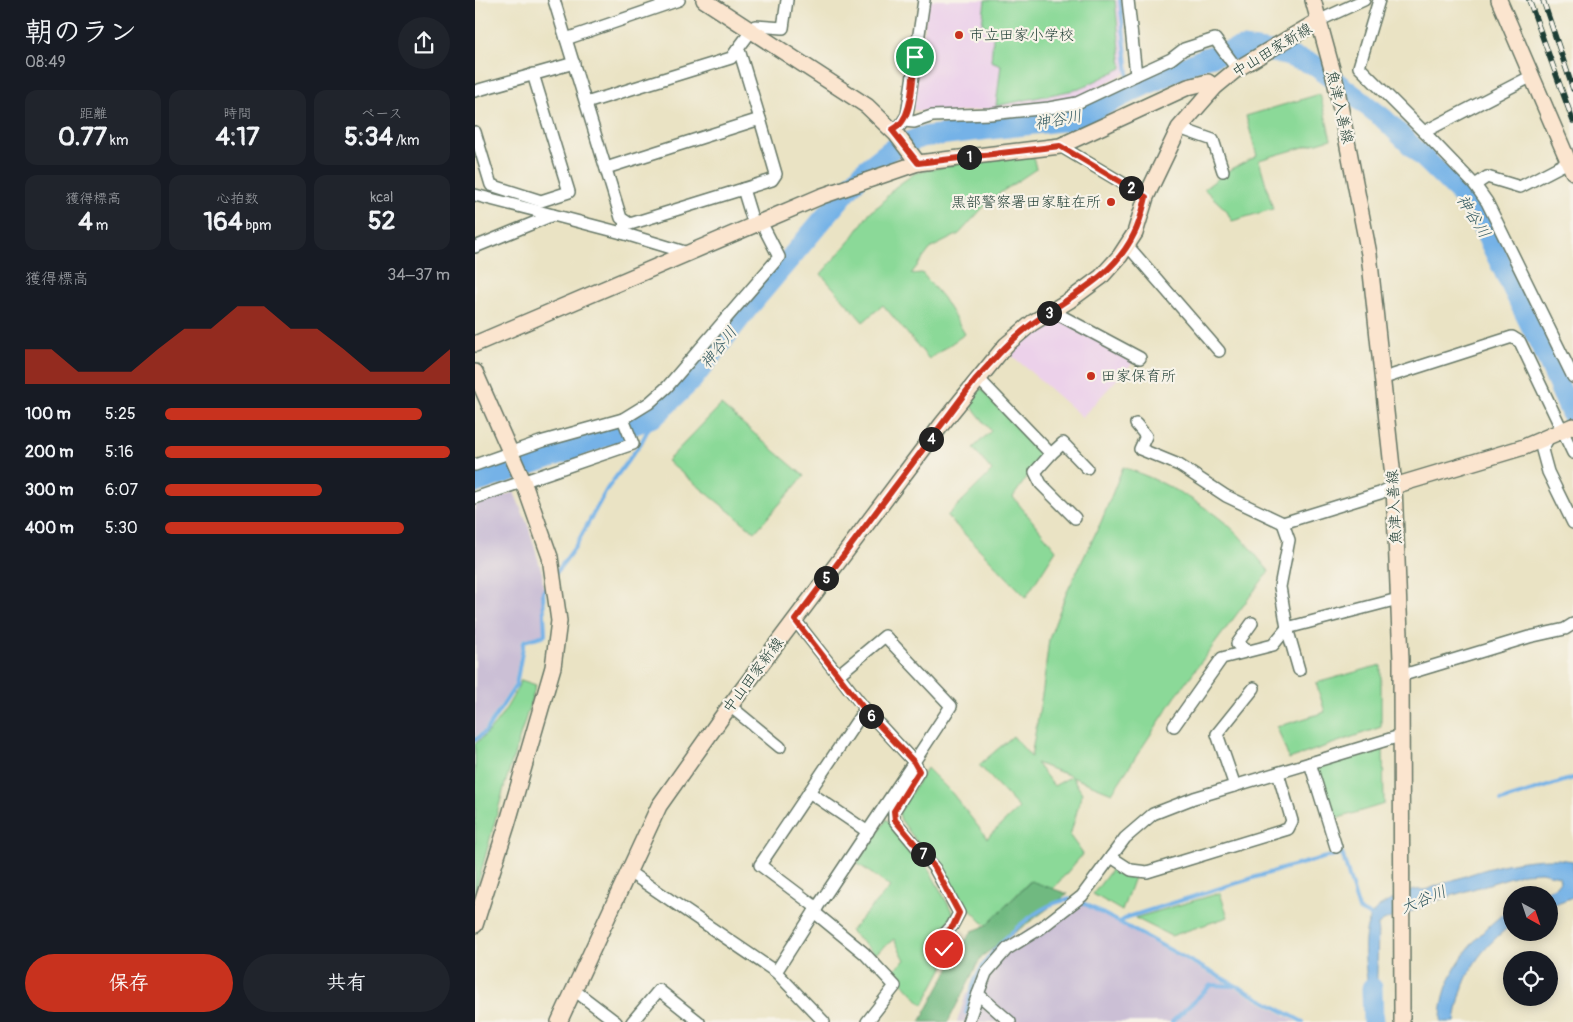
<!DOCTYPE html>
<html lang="ja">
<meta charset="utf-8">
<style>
:root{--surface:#171b24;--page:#20242c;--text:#f1f3f6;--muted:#9ea1a6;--accent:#c8321e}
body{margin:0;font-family:Pangolin,"Klee One",sans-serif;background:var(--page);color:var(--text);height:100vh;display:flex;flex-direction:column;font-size:19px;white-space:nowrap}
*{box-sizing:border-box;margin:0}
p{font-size:16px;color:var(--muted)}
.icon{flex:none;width:28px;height:28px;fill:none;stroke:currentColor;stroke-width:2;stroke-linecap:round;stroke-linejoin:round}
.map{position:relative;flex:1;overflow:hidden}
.details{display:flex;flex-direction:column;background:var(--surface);width:475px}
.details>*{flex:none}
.needle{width:32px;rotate:140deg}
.tools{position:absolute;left:1028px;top:886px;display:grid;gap:10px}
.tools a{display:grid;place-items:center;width:55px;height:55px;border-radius:50%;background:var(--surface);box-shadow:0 2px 12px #0003;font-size:25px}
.pin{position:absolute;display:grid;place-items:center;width:42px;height:42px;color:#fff;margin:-21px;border:2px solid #fff;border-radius:50%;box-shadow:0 1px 5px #0007}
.km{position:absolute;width:25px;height:25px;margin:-12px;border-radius:50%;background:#222;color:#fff;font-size:14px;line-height:25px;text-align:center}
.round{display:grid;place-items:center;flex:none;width:52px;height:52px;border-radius:26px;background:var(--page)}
.headline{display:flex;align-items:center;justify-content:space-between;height:85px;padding:0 25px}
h1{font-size:28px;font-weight:700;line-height:38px}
.metrics{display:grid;grid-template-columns:repeat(3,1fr);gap:8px;height:85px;padding:5px 25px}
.metrics div{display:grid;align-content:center;border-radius:12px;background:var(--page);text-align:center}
.metrics b{font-size:25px;font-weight:700}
.metrics small{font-size:14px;font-weight:400}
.metrics p{font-size:14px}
.chart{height:140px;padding:10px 25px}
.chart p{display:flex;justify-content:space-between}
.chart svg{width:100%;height:90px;margin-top:5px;fill:var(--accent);opacity:.7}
.button{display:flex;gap:10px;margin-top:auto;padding:10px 25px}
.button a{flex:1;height:58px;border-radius:30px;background:var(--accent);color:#fff;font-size:20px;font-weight:700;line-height:58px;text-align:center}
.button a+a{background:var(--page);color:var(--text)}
ul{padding:0 25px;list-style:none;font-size:16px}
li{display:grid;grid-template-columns:80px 60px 1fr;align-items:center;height:38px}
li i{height:12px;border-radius:6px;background:var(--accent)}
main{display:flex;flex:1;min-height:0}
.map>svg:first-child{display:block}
.built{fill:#ecd1ea}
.industrial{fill:#cbbfd5}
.green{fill:#8bd998;stroke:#558b66;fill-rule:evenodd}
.forest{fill:#70b980;stroke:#487b5a}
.water{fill:#74b2e7;stroke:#4a788e}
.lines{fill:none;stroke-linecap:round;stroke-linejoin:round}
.stream{stroke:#74b2e7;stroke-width:4}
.river{stroke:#74b2e7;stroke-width:21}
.street-casing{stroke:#676;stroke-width:14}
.secondary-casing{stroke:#676;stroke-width:18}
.street{stroke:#fff;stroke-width:11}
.secondary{stroke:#fbe5cf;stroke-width:15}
.rail-casing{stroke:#1f3d34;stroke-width:5.5}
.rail{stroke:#f7f3e8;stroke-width:4;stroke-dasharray:11;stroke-linecap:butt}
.route-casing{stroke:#fff;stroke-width:10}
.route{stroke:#c8321e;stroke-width:6}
.poi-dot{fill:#c8321e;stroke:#f7f3e8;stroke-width:2}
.labels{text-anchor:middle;stroke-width:4.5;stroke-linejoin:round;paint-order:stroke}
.poi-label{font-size:15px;fill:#1f3d34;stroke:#f7f3e8;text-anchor:start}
.street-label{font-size:15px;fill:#1f3d34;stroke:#f7f3e8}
.water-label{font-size:16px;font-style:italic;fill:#345a61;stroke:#f7f3e8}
</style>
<main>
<section class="details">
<div class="headline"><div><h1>朝のラン</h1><p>08:49</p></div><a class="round"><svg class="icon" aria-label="share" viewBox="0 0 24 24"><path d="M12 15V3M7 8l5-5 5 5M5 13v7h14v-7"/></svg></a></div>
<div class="metrics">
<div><p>距離</p><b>0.77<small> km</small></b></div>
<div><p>時間</p><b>4:17</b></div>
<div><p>ペース</p><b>5:34<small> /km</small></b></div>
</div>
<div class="metrics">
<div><p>獲得標高</p><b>4<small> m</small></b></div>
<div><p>心拍数</p><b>164<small> bpm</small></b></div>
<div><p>kcal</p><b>52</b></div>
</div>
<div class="chart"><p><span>獲得標高</span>34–37 m</p>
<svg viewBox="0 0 160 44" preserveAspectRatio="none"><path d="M0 44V27L10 27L20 38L30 38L40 38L50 27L60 17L70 17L80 6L90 6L100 17L110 17L120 27L130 38L140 38L150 38L160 27V44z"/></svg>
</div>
<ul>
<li><b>100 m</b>5:25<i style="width:90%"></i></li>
<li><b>200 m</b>5:16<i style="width:100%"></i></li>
<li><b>300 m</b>6:07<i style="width:55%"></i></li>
<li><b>400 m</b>5:30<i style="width:84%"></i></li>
</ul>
<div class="button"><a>保存</a><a>共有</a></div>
</section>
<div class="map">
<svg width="1098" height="1022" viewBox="0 0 1098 1022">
<rect width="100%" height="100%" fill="#f7f3e8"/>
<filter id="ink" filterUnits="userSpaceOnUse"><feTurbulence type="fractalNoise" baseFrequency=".02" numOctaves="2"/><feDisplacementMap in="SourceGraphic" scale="10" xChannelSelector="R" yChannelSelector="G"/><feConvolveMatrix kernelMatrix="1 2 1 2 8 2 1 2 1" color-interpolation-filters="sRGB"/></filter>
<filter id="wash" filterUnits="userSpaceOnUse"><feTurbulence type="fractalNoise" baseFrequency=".0096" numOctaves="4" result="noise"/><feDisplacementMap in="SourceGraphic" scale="20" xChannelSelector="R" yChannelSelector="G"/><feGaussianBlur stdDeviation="1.12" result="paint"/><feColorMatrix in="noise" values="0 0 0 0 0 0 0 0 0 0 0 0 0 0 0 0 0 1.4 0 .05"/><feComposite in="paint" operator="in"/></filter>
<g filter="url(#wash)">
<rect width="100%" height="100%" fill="#eae3c4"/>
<!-- built -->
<g class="built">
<polygon points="453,0 647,0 655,71 599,99 474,113 437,110"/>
<polygon points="581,316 661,359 607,417 534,353"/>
</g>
<!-- industrial -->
<g class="industrial">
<polygon points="39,492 54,528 67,573 72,633 47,639 39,684 9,730 0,736 0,505"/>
<polygon points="605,903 822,1022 482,1022 490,997 515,961 553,929"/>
</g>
<!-- green -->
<g class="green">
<polygon points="510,0 640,0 647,68 604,89 521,106 526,65 516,61 519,28 507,25"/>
<polygon points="845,94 856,139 784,160 798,209 757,221 751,210 729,189 753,171 782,156 771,116"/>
<polygon points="558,156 561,169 516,199 484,234 456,248 436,274 447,273 468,298 490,334 454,359 408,305 388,322 346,274 377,238 395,212 406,204 419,188 440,173 504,159"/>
<polygon points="506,388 568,454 538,497 581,550 551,597 472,516 517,471 498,448 516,431 494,403"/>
<polygon points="246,405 329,476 280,532 192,461"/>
<path d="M 648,467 C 685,480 722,499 753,525 C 768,538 781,556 794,571 L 703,693 L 637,793 L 597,777 L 607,793 L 595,836 L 608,854 L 577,890 L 555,881 L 511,926 L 478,892 L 426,820 L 424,813 L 452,768 L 477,793 L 512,838 L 544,808 L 504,765 L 538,736 L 556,757 L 568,689 L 574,639 L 591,594 L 626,522 ZM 561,763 L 596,776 L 595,777 L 579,786 Z"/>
<polygon points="906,665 906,727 814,759 802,727 850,712 841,683"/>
<path d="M 46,680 L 61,685 L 30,784 L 0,894 L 0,744 C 20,729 36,703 46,680 Z"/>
<polygon points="908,746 909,804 857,820 841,768"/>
<polygon points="412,819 453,868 479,915 457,941 472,960 448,1005 417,971 430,960 419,939 400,954 375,931 415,887 382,863"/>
<polygon points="640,865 659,877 647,911 618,894"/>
<polygon points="745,893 753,917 696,936 660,918"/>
</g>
<!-- forest -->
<polygon class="forest" points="556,881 593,894 506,957 473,1022 445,1022 484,951 497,931 511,926"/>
<!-- water -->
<g class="water">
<path d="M 1083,859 L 1098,861 L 1098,897 L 1074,906 L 1074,895 L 1063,895 L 1081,886 L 1085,881 L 1084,876 L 1066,872 L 1049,873 L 953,903 C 936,916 915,914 903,925 L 901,1022 L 899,1022 C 895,993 880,936 899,912 C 905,905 913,902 921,898 C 932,893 939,888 950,890 C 997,874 1032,858 1083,859 Z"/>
<path d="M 1036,908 L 1036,925 C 1001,953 986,977 980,1022 L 966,1022 C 965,975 1000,934 1036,908 Z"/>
</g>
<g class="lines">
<!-- stream -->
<g class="stream">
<polyline points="645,0 655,92"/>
<polyline points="81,573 100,547 132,489 166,443 180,416"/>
<polyline points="0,740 11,731 41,685 49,641 70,635 68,592 74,583"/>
<polyline points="1026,801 1098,778"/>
<polyline points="645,922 653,917 810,868 867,853 884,910 900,918"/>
<path d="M 491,1013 C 494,1001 496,987 502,976 C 516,946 567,898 601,899 L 828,1022"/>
<polyline points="697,1022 736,985 759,986"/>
</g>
<!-- river -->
<g class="river">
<polyline points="0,483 99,449 180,416 217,380 272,309 388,172 417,149 446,137 603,119 655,92 730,58 767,48 804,53 838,64 908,118 990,198 1005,222 1070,354 1098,418"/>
<polyline points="897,988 898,1022"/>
</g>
</g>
</g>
<g filter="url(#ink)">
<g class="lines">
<defs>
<g id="street">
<polyline points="79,0 146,218 155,224 268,189 279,225"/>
<polyline points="653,0 661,75 696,59 709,49 740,39 762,69"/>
<polyline points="904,0 884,67 949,132 1057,76"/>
<polyline points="843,21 889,0"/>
<polyline points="91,39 204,0"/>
<polyline points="262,50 280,26 308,28 312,0"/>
<polyline points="0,91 99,63"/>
<polyline points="111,103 256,58 262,50 265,53 285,119"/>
<polyline points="429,121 439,122 457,116 515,114 574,108 602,103 661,75"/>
<polyline points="425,126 432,115 449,0"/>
<polyline points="704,128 738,140 748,171"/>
<polyline points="0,132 16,185 66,201 94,192 58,74"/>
<polyline points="949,132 1000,185"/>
<polyline points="585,146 671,197"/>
<polyline points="1093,162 1045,187 1012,177 1000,185 1012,202 1098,377"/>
<polyline points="131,168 285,119 301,174 297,180 268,189"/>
<polyline points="0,195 78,215"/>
<polyline points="149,227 147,233 213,253"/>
<polyline points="652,245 744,351"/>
<polyline points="0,247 78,215 147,233"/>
<polyline points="577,311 665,358"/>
<polyline points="503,378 576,454 588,443 612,468"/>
<polyline points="909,378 1037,337 1045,342 1098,453"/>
<polyline points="661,424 671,436 665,449 704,465 751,496 808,523"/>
<polyline points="1075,435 1067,450 1073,472 1098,523"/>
<polyline points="576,454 560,472 566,484 600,518"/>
<polyline points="0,465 65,442 148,419"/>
<polyline points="919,486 905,493 808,523 814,540 805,587 812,628 923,599"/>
<polyline points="0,498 158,444 148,419 174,403 192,387 304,257 286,222"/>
<polyline points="320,620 390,709 439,762 339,912 389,953 420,986 392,1022"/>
<polyline points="812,628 824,670"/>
<polyline points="773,651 762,644 777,623"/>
<polyline points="363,675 410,636 476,706 439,762 444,771 419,811 419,820 460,869 484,913 477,926 464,940 474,954"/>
<polyline points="925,676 1054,637 1090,629 1098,624"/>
<polyline points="255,706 305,747"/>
<polyline points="699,726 747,658 798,645 812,628"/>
<polyline points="835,763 861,847"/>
<polyline points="760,786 742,734 779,688"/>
<polyline points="334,792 393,832"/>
<polyline points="636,857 656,870 672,872 813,829 817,821 803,773"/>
<polyline points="154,872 301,972 349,1022"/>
<polyline points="342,908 285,865 390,709"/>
<polyline points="301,972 339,912"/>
<polyline points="99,990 141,1022"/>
<polyline points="157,1022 184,990 224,1022"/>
<polyline points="493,1022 503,994"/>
<polyline points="535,1022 503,994 511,973 532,949 566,928 607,896 650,838 678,814 719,798 925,736"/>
</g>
<g id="secondary">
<polyline points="229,0 392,106 421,134 443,163"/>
<polyline points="838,0 860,80 894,254 919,486 926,660 927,1022"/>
<polyline points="1024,0 1098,172"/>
<polyline points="0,344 347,196 443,163 585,146 713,87 733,82 740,87"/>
<polyline points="0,372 48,481 75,557 84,621 78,667 32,825 0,925"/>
<polyline points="919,486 1049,447 1098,426"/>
<polyline points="84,1022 184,806 249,714 467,424 531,345 557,323 595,300 626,277 645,256 660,233 671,197 704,128 740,87 762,69 843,21"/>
</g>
</defs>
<!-- street casing -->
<use href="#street" class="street-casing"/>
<!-- secondary casing -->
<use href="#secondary" class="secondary-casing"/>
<!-- street -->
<use href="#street" class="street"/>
<!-- secondary -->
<use href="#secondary" class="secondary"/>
<defs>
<g id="rail">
<polyline points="1054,0 1098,121"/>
<polyline points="1068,0 1098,89"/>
</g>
</defs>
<!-- rail casing -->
<use href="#rail" class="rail-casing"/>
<!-- rail -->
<use href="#rail" class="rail"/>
</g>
</g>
<g class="lines" filter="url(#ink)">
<defs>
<path id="route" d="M 440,57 C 437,79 439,121 417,130 L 443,163 L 585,146 L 671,197 C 668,209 665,223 659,234 C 638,278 594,296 557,324 C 535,340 518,360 500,380 L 320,620 L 390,710 L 439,762 L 444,771 L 419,811 L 420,820 L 460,868 L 484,913 L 478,926 L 464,940 L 469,949"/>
</defs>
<!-- route casing -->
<use href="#route" class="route-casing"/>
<!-- route -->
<use href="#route" class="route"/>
</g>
<!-- markers -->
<g class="poi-dot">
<circle cx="484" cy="35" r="5"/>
<circle cx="636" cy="202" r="5"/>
<circle cx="616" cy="376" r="5"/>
</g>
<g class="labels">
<!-- poi labels -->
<g class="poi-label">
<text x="494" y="40">市立田家小学校</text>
<text x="626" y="207" text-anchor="end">黒部警察署田家駐在所</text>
<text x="626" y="381">田家保育所</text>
</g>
<!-- street labels -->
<g class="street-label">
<text transform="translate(797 50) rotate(-31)" y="5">中山田家新線</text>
<text transform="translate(865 107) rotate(77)" y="5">魚津入善線</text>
<text transform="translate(919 507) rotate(-93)" y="5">魚津入善線</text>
<text transform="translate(278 675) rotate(-53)" y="5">中山田家新線</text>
</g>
<!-- water labels -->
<g class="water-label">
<text transform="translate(583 119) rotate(-10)" y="6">神谷川</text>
<text transform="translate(999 216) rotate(58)" y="6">神谷川</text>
<text transform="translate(243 347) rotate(-52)" y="6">神谷川</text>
<text transform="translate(948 899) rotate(-22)" y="6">大谷川</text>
</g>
</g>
</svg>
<div class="tools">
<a><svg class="needle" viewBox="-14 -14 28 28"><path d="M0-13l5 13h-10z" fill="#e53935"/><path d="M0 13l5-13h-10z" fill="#9ea1a6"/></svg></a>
<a><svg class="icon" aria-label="locate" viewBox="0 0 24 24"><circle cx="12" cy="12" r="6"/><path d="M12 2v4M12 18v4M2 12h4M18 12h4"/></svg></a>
</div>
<div class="pin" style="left:440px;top:57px;background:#1e9e55"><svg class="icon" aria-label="arrive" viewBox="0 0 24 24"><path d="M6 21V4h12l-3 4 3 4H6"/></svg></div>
<div class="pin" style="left:469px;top:949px;background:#d93025"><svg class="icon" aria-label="check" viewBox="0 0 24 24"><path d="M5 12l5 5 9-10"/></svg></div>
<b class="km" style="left:494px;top:157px">1</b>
<b class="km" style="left:656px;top:188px">2</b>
<b class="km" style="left:574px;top:313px">3</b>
<b class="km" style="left:456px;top:439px">4</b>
<b class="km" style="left:351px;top:578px">5</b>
<b class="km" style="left:396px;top:716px">6</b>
<b class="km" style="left:448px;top:854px">7</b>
</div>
</main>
